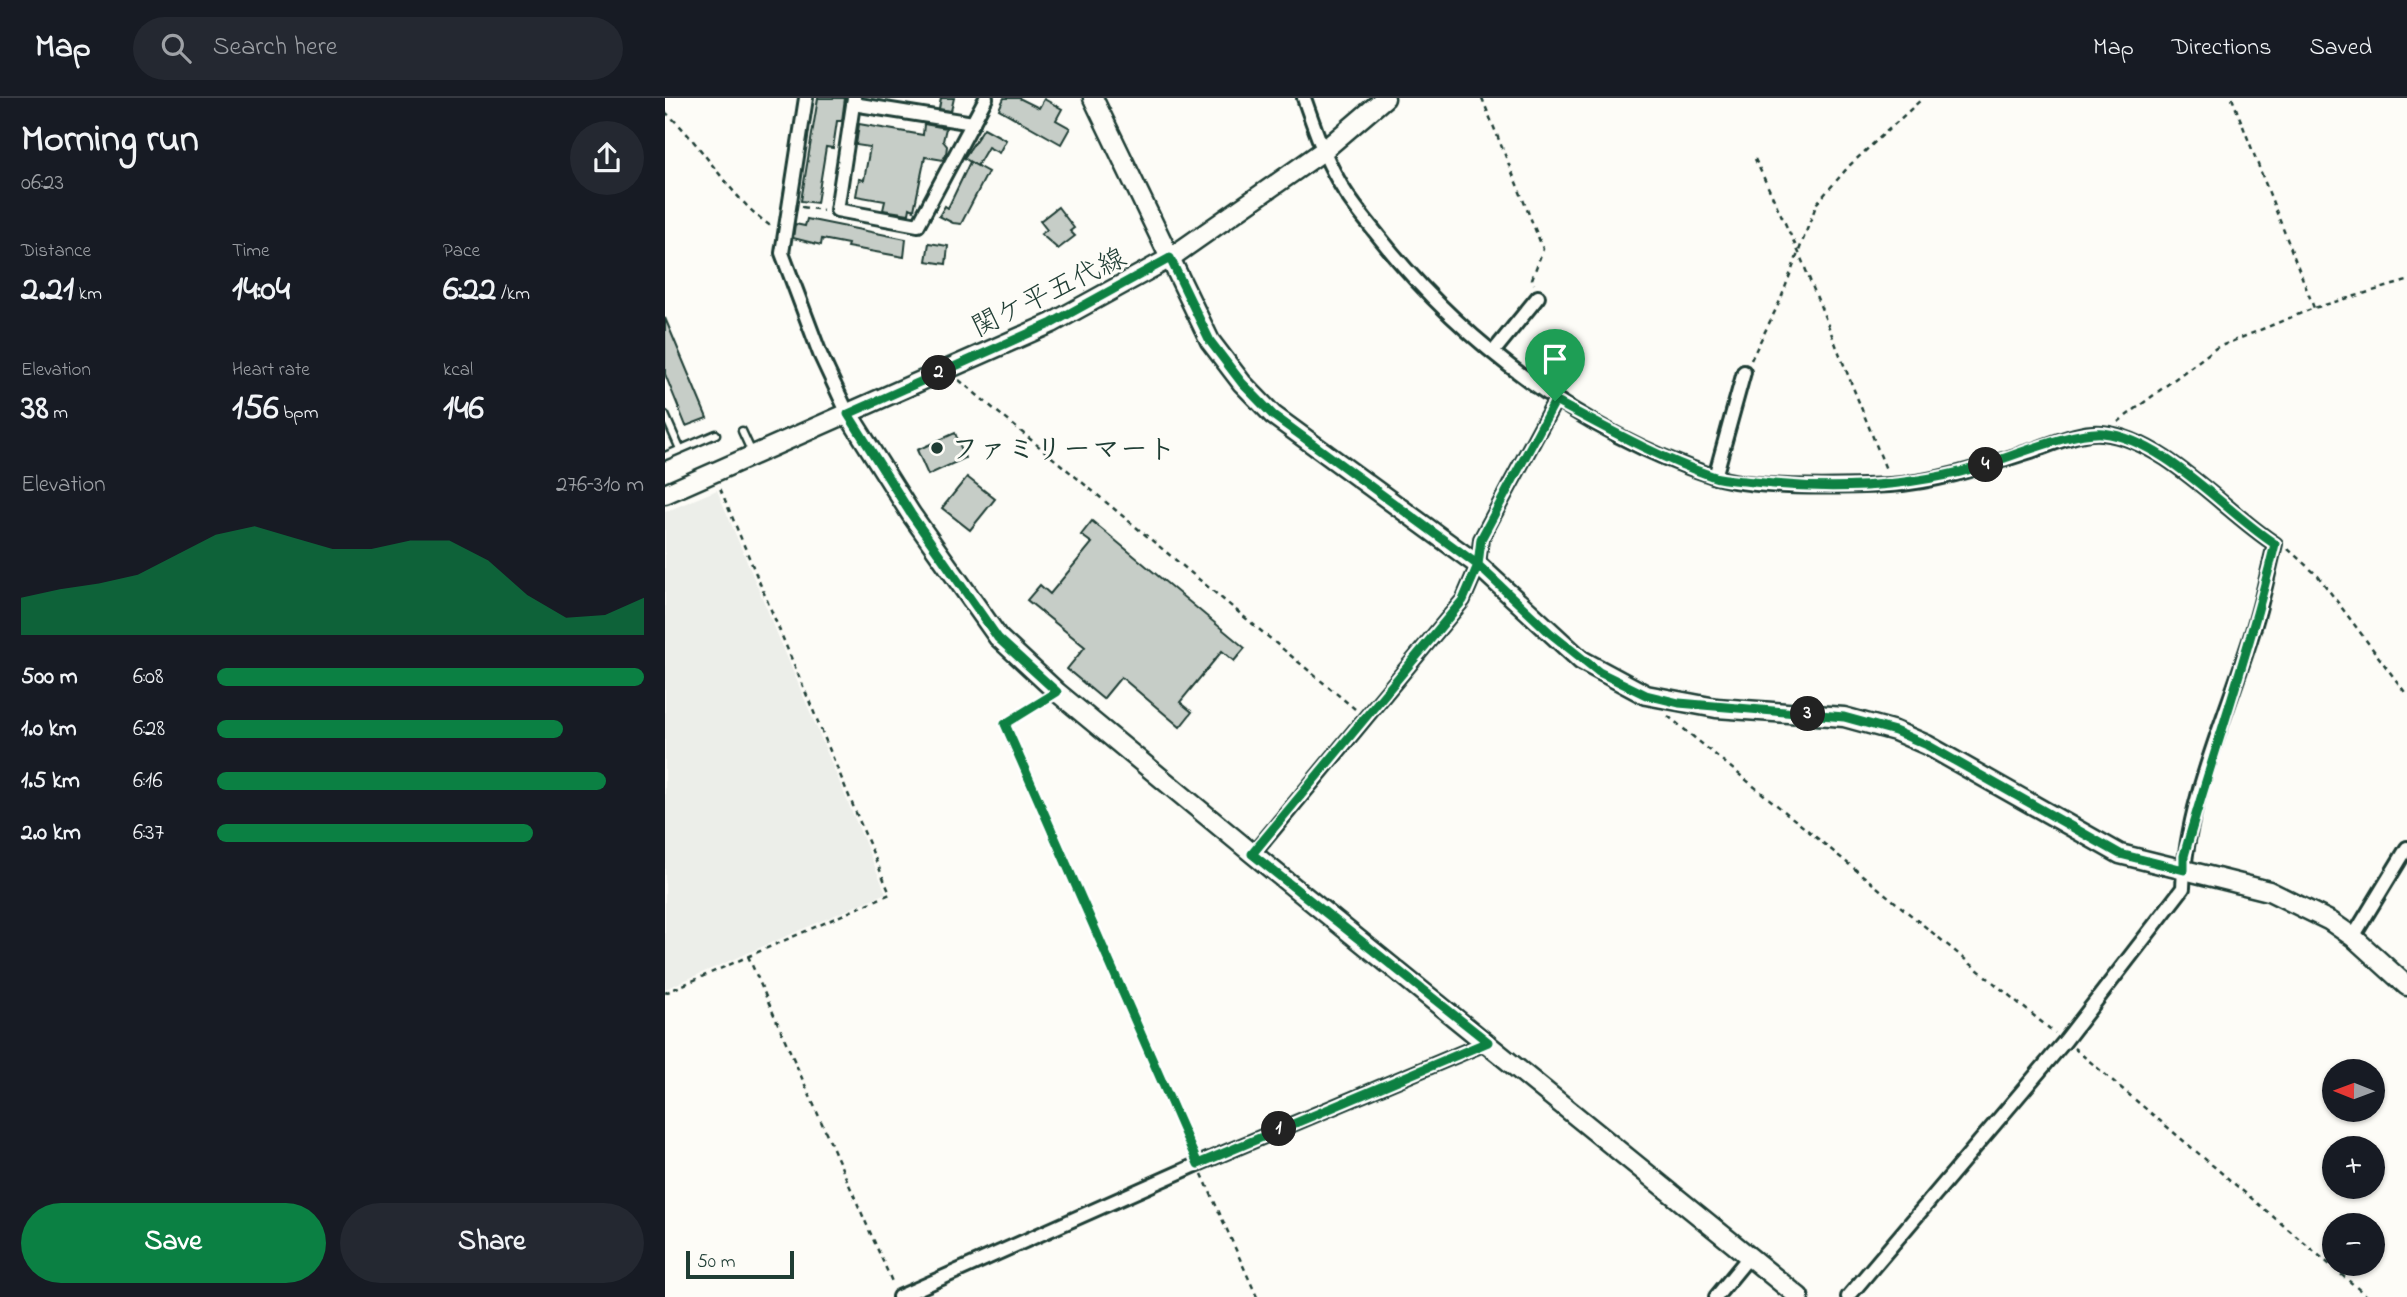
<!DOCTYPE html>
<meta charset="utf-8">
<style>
:root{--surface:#171b24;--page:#242831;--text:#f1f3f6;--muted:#9ea1a6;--line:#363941;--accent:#0b8043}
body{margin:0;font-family:"Indie Flower","Klee One",sans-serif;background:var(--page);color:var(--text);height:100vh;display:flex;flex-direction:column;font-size:26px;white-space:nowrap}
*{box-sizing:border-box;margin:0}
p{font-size:23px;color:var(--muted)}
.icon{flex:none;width:38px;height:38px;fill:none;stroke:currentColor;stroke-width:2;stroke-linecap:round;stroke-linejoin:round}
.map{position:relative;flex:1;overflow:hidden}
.details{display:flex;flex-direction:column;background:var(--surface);width:665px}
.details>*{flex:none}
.needle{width:46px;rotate:271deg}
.controls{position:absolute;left:1657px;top:961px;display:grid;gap:14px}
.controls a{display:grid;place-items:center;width:63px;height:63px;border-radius:50%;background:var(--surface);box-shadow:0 2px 5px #0004;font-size:35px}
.scale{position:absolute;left:21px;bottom:18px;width:108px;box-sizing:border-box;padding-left:7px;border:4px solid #1f3d34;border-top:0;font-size:19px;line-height:24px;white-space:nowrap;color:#1f3d34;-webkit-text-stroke:5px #fdfcf7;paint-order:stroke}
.pin{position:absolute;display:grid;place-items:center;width:60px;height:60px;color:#fff;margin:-72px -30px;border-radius:50% 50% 50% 0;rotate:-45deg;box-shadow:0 0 7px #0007}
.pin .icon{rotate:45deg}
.km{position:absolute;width:35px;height:35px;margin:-18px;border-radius:50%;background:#222;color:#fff;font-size:19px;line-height:35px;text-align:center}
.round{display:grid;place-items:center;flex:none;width:74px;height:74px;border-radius:37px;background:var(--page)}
.headline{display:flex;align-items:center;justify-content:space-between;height:119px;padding:0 21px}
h1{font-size:38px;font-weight:800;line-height:52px}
.metrics{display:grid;grid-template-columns:repeat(3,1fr);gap:10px;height:119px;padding:7px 21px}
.metrics div{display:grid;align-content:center}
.metrics b{font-size:35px;font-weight:800}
.metrics small{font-size:19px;font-weight:400}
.metrics p{font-size:19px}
.chart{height:196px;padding:14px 21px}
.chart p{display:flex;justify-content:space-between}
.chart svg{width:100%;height:126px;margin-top:7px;fill:var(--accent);opacity:.7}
.cta{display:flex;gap:14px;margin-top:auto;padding:14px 21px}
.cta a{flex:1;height:80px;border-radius:42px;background:var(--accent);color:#fff;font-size:28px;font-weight:800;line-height:80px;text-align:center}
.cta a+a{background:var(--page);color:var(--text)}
ul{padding:0 21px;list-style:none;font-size:23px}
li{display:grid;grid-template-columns:112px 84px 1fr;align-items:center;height:52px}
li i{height:18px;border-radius:9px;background:var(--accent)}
header{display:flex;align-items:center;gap:42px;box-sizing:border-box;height:98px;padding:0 35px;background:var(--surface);border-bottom:2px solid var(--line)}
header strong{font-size:33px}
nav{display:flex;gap:38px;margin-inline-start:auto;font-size:24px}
.search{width:490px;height:63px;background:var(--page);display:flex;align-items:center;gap:18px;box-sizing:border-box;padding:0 24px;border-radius:38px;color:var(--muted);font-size:26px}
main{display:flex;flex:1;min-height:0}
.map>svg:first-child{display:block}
.built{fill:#eceee9}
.building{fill:#c6cdc7;stroke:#1f3d34;stroke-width:2}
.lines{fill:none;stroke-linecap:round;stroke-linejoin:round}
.lane-casing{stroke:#1f3d34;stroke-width:11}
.street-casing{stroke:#1f3d34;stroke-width:18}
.secondary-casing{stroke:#1f3d34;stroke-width:23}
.path{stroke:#1f3d34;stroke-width:2.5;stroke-dasharray:5 5;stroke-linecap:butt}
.lane{stroke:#fdfcf7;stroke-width:6}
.street{stroke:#fdfcf7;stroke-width:12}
.secondary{stroke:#fdfcf7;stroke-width:18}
.route-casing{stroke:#fff;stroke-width:14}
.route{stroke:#0b8043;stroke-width:9}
.poi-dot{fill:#1f3d34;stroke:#fdfcf7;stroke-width:2.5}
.labels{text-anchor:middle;stroke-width:6;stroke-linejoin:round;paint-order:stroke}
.street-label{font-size:28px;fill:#1f3d34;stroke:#fdfcf7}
.poi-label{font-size:28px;font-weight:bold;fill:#1f3d34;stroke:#fdfcf7;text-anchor:start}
</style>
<header>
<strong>Map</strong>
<div class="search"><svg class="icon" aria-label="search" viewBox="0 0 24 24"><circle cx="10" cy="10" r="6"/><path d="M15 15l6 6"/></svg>Search here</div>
<nav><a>Map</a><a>Directions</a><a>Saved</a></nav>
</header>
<main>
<section class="details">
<div class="headline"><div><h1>Morning run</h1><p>06:23</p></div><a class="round"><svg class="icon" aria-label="share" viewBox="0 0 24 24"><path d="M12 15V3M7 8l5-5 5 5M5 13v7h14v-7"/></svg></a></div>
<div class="metrics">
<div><p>Distance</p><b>2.21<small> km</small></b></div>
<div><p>Time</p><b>14:04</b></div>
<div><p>Pace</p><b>6:22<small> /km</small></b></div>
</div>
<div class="metrics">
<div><p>Elevation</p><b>38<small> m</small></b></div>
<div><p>Heart rate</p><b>156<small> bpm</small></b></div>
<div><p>kcal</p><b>146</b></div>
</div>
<div class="chart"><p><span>Elevation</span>276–310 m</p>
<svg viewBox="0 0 160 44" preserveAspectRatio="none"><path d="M0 44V31L10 28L20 26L30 23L40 16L50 9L60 6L70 10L80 14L90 14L100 11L110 11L120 18L130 30L140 38L150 37L160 31V44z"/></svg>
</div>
<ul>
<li><b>500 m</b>6:08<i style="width:100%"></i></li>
<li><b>1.0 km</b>6:28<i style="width:81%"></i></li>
<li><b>1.5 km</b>6:16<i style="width:91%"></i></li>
<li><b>2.0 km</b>6:37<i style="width:74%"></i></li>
</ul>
<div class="cta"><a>Save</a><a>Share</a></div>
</section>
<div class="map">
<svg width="1742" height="1199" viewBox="0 0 1742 1199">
<rect width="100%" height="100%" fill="#fdfcf7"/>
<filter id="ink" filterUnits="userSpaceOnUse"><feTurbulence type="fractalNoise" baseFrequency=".0143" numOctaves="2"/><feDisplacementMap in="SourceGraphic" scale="14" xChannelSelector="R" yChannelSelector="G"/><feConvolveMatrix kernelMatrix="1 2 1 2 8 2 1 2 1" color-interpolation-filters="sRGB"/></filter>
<g filter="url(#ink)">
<!-- built -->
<polygon class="built" points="52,392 221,795 0,891 0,414"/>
<!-- building -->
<g class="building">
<polygon points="153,0 180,0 177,23 172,23 168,50 161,49 152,105 136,103"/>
<polygon points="276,0 289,0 286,13 274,11"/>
<polygon points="339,0 354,0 374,10 379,1 397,11 391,22 405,30 396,46 334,11"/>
<polygon points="194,26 258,37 259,26 281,30 278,43 282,48 281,56 278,62 260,59 249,112 245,110 244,116 218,112 220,103 191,98 194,81 199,82 205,49 191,47"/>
<polygon points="319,30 341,42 334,55 323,49 312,68 299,60"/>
<polygon points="305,64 323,74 296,126 288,125 274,118 280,108 283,110"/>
<polygon points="393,109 409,130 405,133 410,138 393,151 376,136 382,132 375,123"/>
<polygon points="142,121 241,141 239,159 182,149 183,146 157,141 156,147 128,140 130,126 140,128"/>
<polygon points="264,145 283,148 281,166 261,163"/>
<polygon points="0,220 42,320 21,328 0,276"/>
<polygon points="290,335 300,360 263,377 252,352"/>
<polygon points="302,379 330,401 305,432 277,410"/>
<polygon points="427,423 580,550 569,563 557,553 515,604 527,614 515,629 456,579 438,601 402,571 420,549 362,502 375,487 385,496 427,445 416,437"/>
</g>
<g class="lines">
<defs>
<g id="lane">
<polyline points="0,317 15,351"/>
<polyline points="77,333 88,357"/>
<polyline points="0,358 51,336"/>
</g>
<g id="street">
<polyline points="141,0 117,155 155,256 183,316"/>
<polyline points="189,0 172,112 253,127 321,0"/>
<path d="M 639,0 C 649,28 658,56 673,82 C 684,103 700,121 715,140 C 800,247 917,334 1048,378 C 1090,392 1179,389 1225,387 C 1274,384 1322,367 1369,352 C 1390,345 1415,333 1437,335 C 1500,341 1561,415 1610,446 C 1604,470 1599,495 1592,519 C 1567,608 1521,697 1518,790 L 1400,943 L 1183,1199"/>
<polyline points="188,6 308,25"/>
<polyline points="829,253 873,199"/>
<polyline points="1050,379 1079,274"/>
<polyline points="588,756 798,502 813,467 816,441 890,303"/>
<polyline points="1688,839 1742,750"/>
<polyline points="234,1199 533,1066 823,944"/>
<polyline points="1051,1199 1083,1160"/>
</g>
<g id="secondary">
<polyline points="428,0 545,243 577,285 608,317 813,467 916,562 981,597 1051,610 1179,619 1230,633 1262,647 1455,756 1604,793 1665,823 1688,839 1742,888"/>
<polyline points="183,316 246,416 333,539 392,594 588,756 1134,1199"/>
<polyline points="0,396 387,225 505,160 658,53 720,0"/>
</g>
</defs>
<!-- lane casing -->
<use href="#lane" class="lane-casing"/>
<!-- street casing -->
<use href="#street" class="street-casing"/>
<!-- secondary casing -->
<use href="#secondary" class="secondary-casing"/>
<!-- path -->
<g class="path">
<polyline points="817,0 878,151 867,181 869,186"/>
<polyline points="1567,0 1649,210"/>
<path d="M 0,14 C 40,48 63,99 107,129"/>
<polyline points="1090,61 1134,155 1222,374"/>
<polyline points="137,109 158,112"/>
<polyline points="1086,262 1115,203 1152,105 1185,67 1258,0"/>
<polyline points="294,282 690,611"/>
<polyline points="1453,324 1551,250 1649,210 1742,183"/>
<polyline points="1623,451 1653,478 1742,597"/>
<polyline points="378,605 340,627 528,1054"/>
<polyline points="1003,618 1390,935"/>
<polyline points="83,858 228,1186"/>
<polyline points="0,895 225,796 55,390"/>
<polyline points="1409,950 1703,1199"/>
<polyline points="537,1076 592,1199"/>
</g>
<!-- lane -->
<use href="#lane" class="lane"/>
<!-- street -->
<use href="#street" class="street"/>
<!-- secondary -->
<use href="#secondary" class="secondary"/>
</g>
</g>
<g class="lines" filter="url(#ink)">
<defs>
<path id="route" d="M 890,303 L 816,441 L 813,467 L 798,502 L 587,756 L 823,944 L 533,1066 L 340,626 L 392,594 L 333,540 L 246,416 L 183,316 L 387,225 L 505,160 L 545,243 L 577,285 L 608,317 L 813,467 L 885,535 L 934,574 L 981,597 L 1014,605 L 1179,619 L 1230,633 L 1262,647 L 1455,756 L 1519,772 L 1519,758 C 1548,654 1585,552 1610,446 C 1560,414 1501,342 1438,335 C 1405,332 1331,366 1295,374 C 1229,390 1157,392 1089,384 C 1076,382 1060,383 1047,378 C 992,359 941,330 890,303"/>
</defs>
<!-- route casing -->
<use href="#route" class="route-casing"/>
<!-- route -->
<use href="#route" class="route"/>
</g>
<!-- markers -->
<circle class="poi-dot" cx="272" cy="350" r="7"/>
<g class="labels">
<!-- street labels -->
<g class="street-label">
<text transform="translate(383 193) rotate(-26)" y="10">関ケ平五代線</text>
</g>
<!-- poi labels -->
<g class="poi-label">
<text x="286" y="360">ファミリーマート</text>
</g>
</g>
</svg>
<div class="controls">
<a><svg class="needle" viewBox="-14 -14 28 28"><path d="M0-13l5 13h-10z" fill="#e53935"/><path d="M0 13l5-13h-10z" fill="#9ea1a6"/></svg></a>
<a>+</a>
<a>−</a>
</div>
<div class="scale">50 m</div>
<div class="pin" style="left:890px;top:303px;background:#1e9e55"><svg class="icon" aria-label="arrive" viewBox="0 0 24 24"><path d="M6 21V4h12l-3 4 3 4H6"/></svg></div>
<b class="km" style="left:614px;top:1031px">1</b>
<b class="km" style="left:274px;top:275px">2</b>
<b class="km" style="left:1143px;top:616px">3</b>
<b class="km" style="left:1321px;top:367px">4</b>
</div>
</main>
